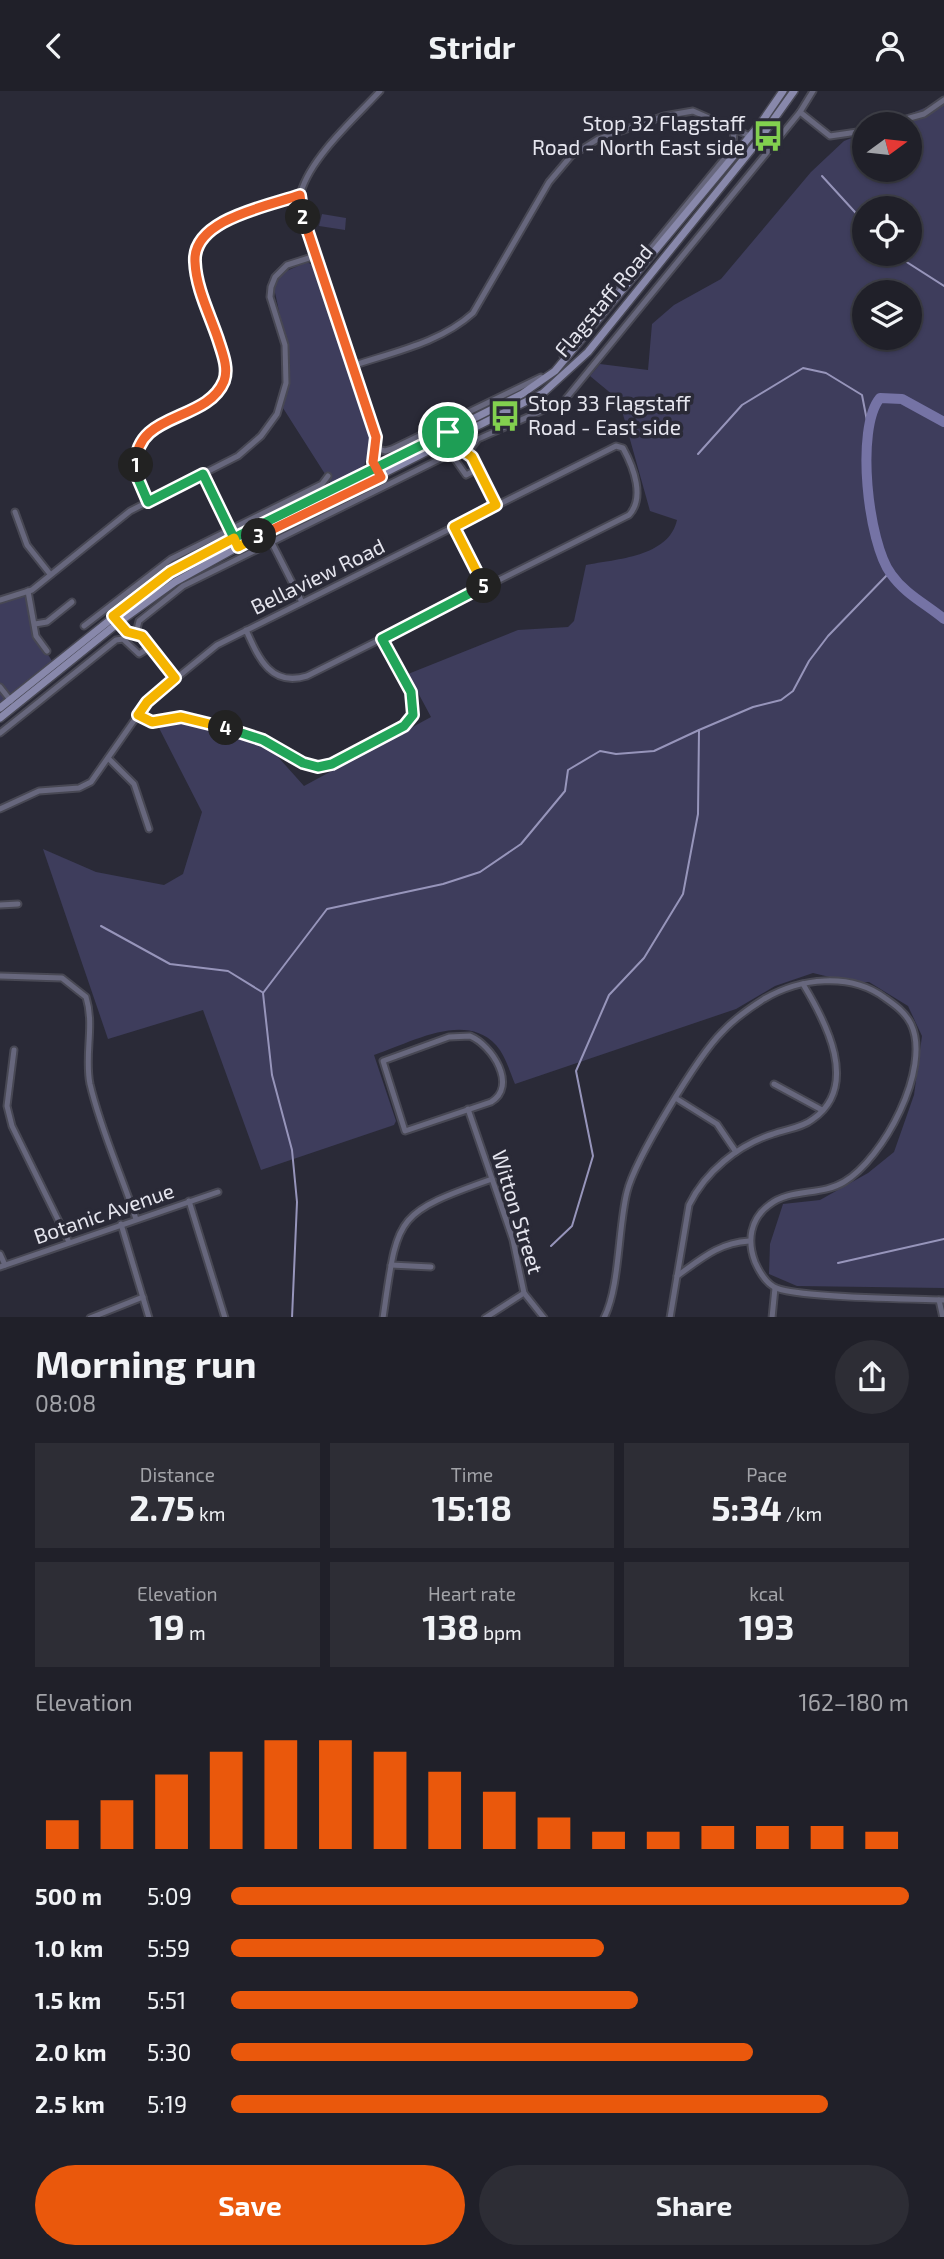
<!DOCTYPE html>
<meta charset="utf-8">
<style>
:root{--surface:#202029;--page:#2d2d35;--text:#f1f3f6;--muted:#a2a3a8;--line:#3d3e46;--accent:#ea580c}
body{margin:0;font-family:"Exo 2",sans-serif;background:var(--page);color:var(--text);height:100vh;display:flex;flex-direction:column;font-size:26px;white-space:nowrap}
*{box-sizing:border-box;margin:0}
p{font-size:23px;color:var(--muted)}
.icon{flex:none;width:38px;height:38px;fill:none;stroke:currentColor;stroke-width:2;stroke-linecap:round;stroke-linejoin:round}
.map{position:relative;height:1226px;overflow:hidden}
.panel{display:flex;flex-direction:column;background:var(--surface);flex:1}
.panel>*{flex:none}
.needle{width:46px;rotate:75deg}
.controls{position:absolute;left:852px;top:21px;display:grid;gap:14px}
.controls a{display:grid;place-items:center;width:70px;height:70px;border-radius:50%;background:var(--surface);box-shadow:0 2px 5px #0004,0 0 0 2px var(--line);font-size:35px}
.pin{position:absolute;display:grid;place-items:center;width:60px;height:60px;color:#fff;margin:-30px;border:4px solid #fff;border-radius:50%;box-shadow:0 2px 7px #0007}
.km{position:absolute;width:35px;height:35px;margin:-18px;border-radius:50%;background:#222;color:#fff;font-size:19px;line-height:35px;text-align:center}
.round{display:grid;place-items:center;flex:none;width:74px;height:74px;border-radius:37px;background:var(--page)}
.headline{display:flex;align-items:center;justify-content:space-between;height:119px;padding:0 35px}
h1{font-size:38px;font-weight:700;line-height:52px}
.metrics{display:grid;grid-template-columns:repeat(3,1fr);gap:10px;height:119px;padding:7px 35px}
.metrics div{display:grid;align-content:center;border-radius:0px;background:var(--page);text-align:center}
.metrics b{font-size:35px;font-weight:700}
.metrics small{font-size:19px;font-weight:400}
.metrics p{font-size:19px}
.chart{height:196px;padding:14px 35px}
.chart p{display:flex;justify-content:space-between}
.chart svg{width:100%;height:126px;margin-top:7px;stroke:var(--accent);stroke-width:6}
.primary-button{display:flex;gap:14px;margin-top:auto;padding:14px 35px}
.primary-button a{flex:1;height:80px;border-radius:42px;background:var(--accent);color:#fff;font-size:28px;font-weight:700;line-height:80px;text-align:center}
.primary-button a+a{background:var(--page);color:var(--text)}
ul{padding:0 35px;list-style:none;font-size:23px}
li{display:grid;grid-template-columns:112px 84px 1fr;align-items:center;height:52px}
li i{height:18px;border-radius:9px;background:var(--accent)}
header{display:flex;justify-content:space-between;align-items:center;height:91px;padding:0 35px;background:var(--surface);font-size:32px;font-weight:700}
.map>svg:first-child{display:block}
.green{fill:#3e3d5c;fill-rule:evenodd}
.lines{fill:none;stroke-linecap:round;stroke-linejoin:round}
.stream{stroke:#9795bb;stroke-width:2}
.river{stroke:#7573a5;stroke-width:10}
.street-casing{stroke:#484854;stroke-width:9}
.secondary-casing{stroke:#484854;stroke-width:10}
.street{stroke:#67677d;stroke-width:5}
.secondary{stroke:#8888ab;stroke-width:7}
.split-1-casing{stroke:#fff;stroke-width:14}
.split-2-casing{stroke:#fff;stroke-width:14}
.split-3-casing{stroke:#fff;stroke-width:14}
.split-4-casing{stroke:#fff;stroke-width:14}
.split-5-casing{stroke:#fff;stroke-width:14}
.split-6-casing{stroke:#fff;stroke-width:14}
.split-1{stroke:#22a559;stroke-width:9}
.split-2{stroke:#f0652b;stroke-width:9}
.split-3{stroke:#f0652b;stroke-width:9}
.split-4{stroke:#f5b400;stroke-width:9}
.split-5{stroke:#22a559;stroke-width:9}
.split-6{stroke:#f5b400;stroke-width:9}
.labels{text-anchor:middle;stroke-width:7;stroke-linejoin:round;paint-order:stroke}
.poi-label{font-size:21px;fill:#e5e5ee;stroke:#2a2a37;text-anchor:end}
.street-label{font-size:21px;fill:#e5e5ee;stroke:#2a2a37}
</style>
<header><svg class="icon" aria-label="back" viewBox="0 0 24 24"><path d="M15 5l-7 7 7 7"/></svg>Stridr<svg class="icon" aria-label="person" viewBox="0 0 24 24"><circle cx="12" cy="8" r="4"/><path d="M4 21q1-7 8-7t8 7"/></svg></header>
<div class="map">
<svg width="944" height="1227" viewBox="0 0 944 1227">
<rect width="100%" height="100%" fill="#2a2a37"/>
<!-- green -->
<g class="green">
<path d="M 944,9 L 944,1197 L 797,1195 L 769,1183 L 770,1153 L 783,1113 L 820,1109 L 868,1082 L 894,1061 L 914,1004 L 922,945 L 908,915 L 869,891 L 850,891 L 813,882 L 775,895 L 736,918 L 515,993 C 510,981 505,964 496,954 C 464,920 411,952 374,964 L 396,1030 L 394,1034 L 261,1079 L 203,919 L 108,948 L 43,758 L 96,781 L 164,794 L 183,783 L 202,721 L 158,635 L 178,631 L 227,642 L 270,657 L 304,695 L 431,626 L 408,583 L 518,539 L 568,536 L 574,530 L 586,474 C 616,468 669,466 677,429 L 650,420 L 619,309 L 590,285 L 600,273 L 648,279 L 652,233 L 674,214 L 721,188 L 811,81 L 844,50 L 864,42 L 864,79 L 910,79 L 910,33 L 885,33 ZM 864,117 L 910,117 L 910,163 L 864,163 ZM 864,201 L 910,201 L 910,247 L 864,247 Z"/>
<polygon points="322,123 346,127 345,139 319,135"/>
<polygon points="307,171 316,176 373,347 363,378 332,394 283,317 290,271 274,197 282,182"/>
<polygon points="28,500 36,545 54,573 0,617 0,509"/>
</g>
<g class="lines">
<!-- stream -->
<g class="stream">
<polyline points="822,85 864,131"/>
<polyline points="894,163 944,195"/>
<polyline points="698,363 742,314 803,277 826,282 862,304 868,335"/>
<polyline points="101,835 170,873 228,880 262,901"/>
<polyline points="551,1155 572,1135 593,1065 576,980 609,904 644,867 683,803 698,723 699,639 753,616 781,609 793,600 809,570 828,545 889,482"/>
<polyline points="838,1172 944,1148"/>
<polyline points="292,1227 297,1111 292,1059 272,984 263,902 327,818 443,793 480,781 521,753 565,700 568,679 600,660 616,663 654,660 699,639"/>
</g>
<!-- river -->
<path class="river" d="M 944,331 L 902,308 L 880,307 C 855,337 868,452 891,483 C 905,503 926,513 944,528"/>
<defs>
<g id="street">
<polyline points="800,21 830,45 864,40"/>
<polyline points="888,33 924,23 944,9"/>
<polyline points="563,265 724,68 733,55 734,39"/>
<path d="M 352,275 C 393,261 440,252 473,222 L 549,91 L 571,65 L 598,48 L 664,25 L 693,20 L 759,49"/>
<polyline points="450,346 455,354 472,366 496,414"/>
<polyline points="376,357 385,360 392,358 541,286"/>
<polyline points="468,361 478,348 564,310 800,21 813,0"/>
<path d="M 377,379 L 373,371 L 376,346 C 363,307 294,128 301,101 C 311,66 355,27 380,0"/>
<polyline points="203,383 238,456"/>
<path d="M 148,411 C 99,315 208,341 225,288 C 237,248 174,185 203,145 C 217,125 277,113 300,104"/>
<polyline points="15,421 27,454 50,483"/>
<polyline points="454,436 484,496"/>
<polyline points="272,452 302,511"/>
<polyline points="28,500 36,545 47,560"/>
<polyline points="0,509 32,499 130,420 238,365 261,345 277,323 286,292 285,254 270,206 271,196 275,186 287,174 315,165"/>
<polyline points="117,529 127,541 142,545 175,588"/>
<polyline points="35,533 47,531 72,511"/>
<polyline points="84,535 171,468 322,393 328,385"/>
<polyline points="136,542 139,530 183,495 446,365 454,367 466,384 478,378"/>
<polyline points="0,596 11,610"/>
<polyline points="138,624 152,630 181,626 241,641 278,656 303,672 318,676 332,673 404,635 413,624 411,601 382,548"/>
<polyline points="0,642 116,549 123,548 139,563 151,556"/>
<polyline points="108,667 134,693 149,738"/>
<path d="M 0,718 L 39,700 L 79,697 L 91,691 L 147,611 L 217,554 L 616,355 L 623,357 C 634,377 645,407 629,424 L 307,585 C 271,596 259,568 246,539"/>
<polyline points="0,814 18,813"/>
<path d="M 0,885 L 62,887 L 86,906 C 95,935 84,964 90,993 C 101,1040 121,1082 136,1128"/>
<path d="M 470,945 C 492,954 518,995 491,1011 L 405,1040 L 383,970 L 449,946 Z"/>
<polyline points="14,959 7,1015 12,1035 69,1151"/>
<polyline points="774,993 822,1019"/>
<polyline points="677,1008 717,1033 736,1061"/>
<polyline points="468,1018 513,1149 524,1202 544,1227"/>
<polyline points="189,1110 225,1227"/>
<polyline points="121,1133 149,1227"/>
<polyline points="0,1163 5,1174"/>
<polyline points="391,1174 431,1176"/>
<polyline points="0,1176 218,1101"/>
<path d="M 677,1185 C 701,1168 718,1152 749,1150"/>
<polyline points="939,1209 943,1227"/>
<polyline points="90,1227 143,1206"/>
<path d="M 383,1227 C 398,1125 393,1123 492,1088"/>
<polyline points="485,1227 524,1202"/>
<path d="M 604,1227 C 620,1196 618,1136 627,1101 C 635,1068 698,965 722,941 C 735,927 748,918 764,908 C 800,887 850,881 885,907 C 895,914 905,921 911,933 C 932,977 883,1068 844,1091 C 821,1105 790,1097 769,1114 C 750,1128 747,1150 755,1171 C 759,1180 765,1191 774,1196 C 793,1207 915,1208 944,1209"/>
<path d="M 670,1227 L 689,1114 C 705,1081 738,1054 773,1043 C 786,1038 802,1037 813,1028 C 860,995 826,931 803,893"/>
<polyline points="772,1227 775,1197"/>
</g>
<g id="secondary">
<polyline points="0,617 170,481 522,303 555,280 761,32 783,0"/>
<polyline points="0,627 118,532 175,491 238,456 543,302 588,261 759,49 794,0"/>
</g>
</defs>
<!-- street casing -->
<use href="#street" class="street-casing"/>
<!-- secondary casing -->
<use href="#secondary" class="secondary-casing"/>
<!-- street -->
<use href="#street" class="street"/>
<!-- secondary -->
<use href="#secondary" class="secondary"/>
</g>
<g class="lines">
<defs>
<polyline id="split-1" points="136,374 136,383 148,411 203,383 234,447 448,341"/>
<path id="split-2" d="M 136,374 C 135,320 207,332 224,290 C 229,277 222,261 218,248 C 210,224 196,197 195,171 C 192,128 269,115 300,104 L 303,126"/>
<polyline id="split-3" points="259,445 381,386 373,371 376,346 303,126"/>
<polyline id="split-4" points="226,637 181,626 152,631 138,624 147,611 175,587 142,545 127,541 113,525 170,481 234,447 238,456 259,445"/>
<polyline id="split-5" points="226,637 263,649 303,672 318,676 332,673 404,635 413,624 411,601 382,548 484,495"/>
<polyline id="split-6" points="448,341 455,354 472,366 496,414 454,436 484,495"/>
</defs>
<!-- split-1 casing -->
<use href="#split-1" class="split-1-casing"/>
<!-- split-2 casing -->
<use href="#split-2" class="split-2-casing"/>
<!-- split-3 casing -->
<use href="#split-3" class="split-3-casing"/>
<!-- split-4 casing -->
<use href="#split-4" class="split-4-casing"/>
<!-- split-5 casing -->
<use href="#split-5" class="split-5-casing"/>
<!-- split-6 casing -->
<use href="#split-6" class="split-6-casing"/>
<!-- split-1 -->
<use href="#split-1" class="split-1"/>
<!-- split-2 -->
<use href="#split-2" class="split-2"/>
<!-- split-3 -->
<use href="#split-3" class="split-3"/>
<!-- split-4 -->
<use href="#split-4" class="split-4"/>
<!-- split-5 -->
<use href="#split-5" class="split-5"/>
<!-- split-6 -->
<use href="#split-6" class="split-6"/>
</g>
<!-- icons -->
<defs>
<symbol id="bus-bare" viewBox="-9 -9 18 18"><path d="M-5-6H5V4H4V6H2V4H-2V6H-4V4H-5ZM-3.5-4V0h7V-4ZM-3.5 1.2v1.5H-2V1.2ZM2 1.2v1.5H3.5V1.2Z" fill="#82d04f" stroke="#2a2a37" stroke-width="2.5" paint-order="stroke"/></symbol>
</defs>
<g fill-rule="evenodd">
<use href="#bus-bare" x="746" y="23" width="44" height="44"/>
<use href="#bus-bare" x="483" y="303" width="44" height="44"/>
</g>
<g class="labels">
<!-- poi labels -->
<g class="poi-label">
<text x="745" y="40">Stop 32 Flagstaff<tspan x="745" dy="24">Road - North East side</tspan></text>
<text x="528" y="320" text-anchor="start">Stop 33 Flagstaff<tspan x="528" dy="24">Road - East side</tspan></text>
</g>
<!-- street labels -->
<g class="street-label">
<text transform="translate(604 210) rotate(-50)" y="7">Flagstaff Road</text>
<text transform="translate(318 486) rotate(-26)" y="7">Bellaview Road</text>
<text transform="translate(517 1121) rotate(73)" y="7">Witton Street</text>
<text transform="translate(104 1123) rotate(-19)" y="7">Botanic Avenue</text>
</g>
</g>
</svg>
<div class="controls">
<a><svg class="needle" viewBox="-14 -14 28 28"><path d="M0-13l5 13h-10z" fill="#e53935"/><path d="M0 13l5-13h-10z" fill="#a2a3a8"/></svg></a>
<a><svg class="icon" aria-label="locate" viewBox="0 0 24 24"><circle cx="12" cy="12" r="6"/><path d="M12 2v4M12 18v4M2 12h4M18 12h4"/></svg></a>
<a><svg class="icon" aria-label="layers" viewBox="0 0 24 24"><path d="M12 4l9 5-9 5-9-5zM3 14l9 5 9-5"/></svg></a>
</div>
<div class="pin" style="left:448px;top:341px;background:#1e9e55"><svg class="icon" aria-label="arrive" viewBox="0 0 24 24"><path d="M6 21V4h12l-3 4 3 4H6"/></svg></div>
<b class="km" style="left:136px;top:374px">1</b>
<b class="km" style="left:303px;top:126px">2</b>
<b class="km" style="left:259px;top:445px">3</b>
<b class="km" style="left:226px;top:637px">4</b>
<b class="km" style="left:484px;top:495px">5</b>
</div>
<section class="panel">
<div class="headline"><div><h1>Morning run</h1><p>08:08</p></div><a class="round"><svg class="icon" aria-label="share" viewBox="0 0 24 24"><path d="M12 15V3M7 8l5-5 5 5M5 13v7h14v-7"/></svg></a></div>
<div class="metrics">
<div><p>Distance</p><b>2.75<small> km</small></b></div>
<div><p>Time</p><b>15:18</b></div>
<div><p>Pace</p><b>5:34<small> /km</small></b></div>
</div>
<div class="metrics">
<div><p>Elevation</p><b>19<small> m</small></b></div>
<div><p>Heart rate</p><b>138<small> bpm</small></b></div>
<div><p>kcal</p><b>193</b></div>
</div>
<div class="chart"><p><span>Elevation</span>162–180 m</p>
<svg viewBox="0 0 160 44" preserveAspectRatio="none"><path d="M5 44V34M15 44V27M25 44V18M35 44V10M45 44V6M55 44V6M65 44V10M75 44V17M85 44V24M95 44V33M105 44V38M115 44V38M125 44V36M135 44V36M145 44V36M155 44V38"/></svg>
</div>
<ul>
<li><b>500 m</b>5:09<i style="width:100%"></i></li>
<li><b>1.0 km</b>5:59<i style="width:55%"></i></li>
<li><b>1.5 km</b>5:51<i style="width:60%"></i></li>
<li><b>2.0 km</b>5:30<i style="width:77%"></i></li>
<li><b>2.5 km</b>5:19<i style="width:88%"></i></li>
</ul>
<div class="primary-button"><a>Save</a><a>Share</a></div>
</section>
